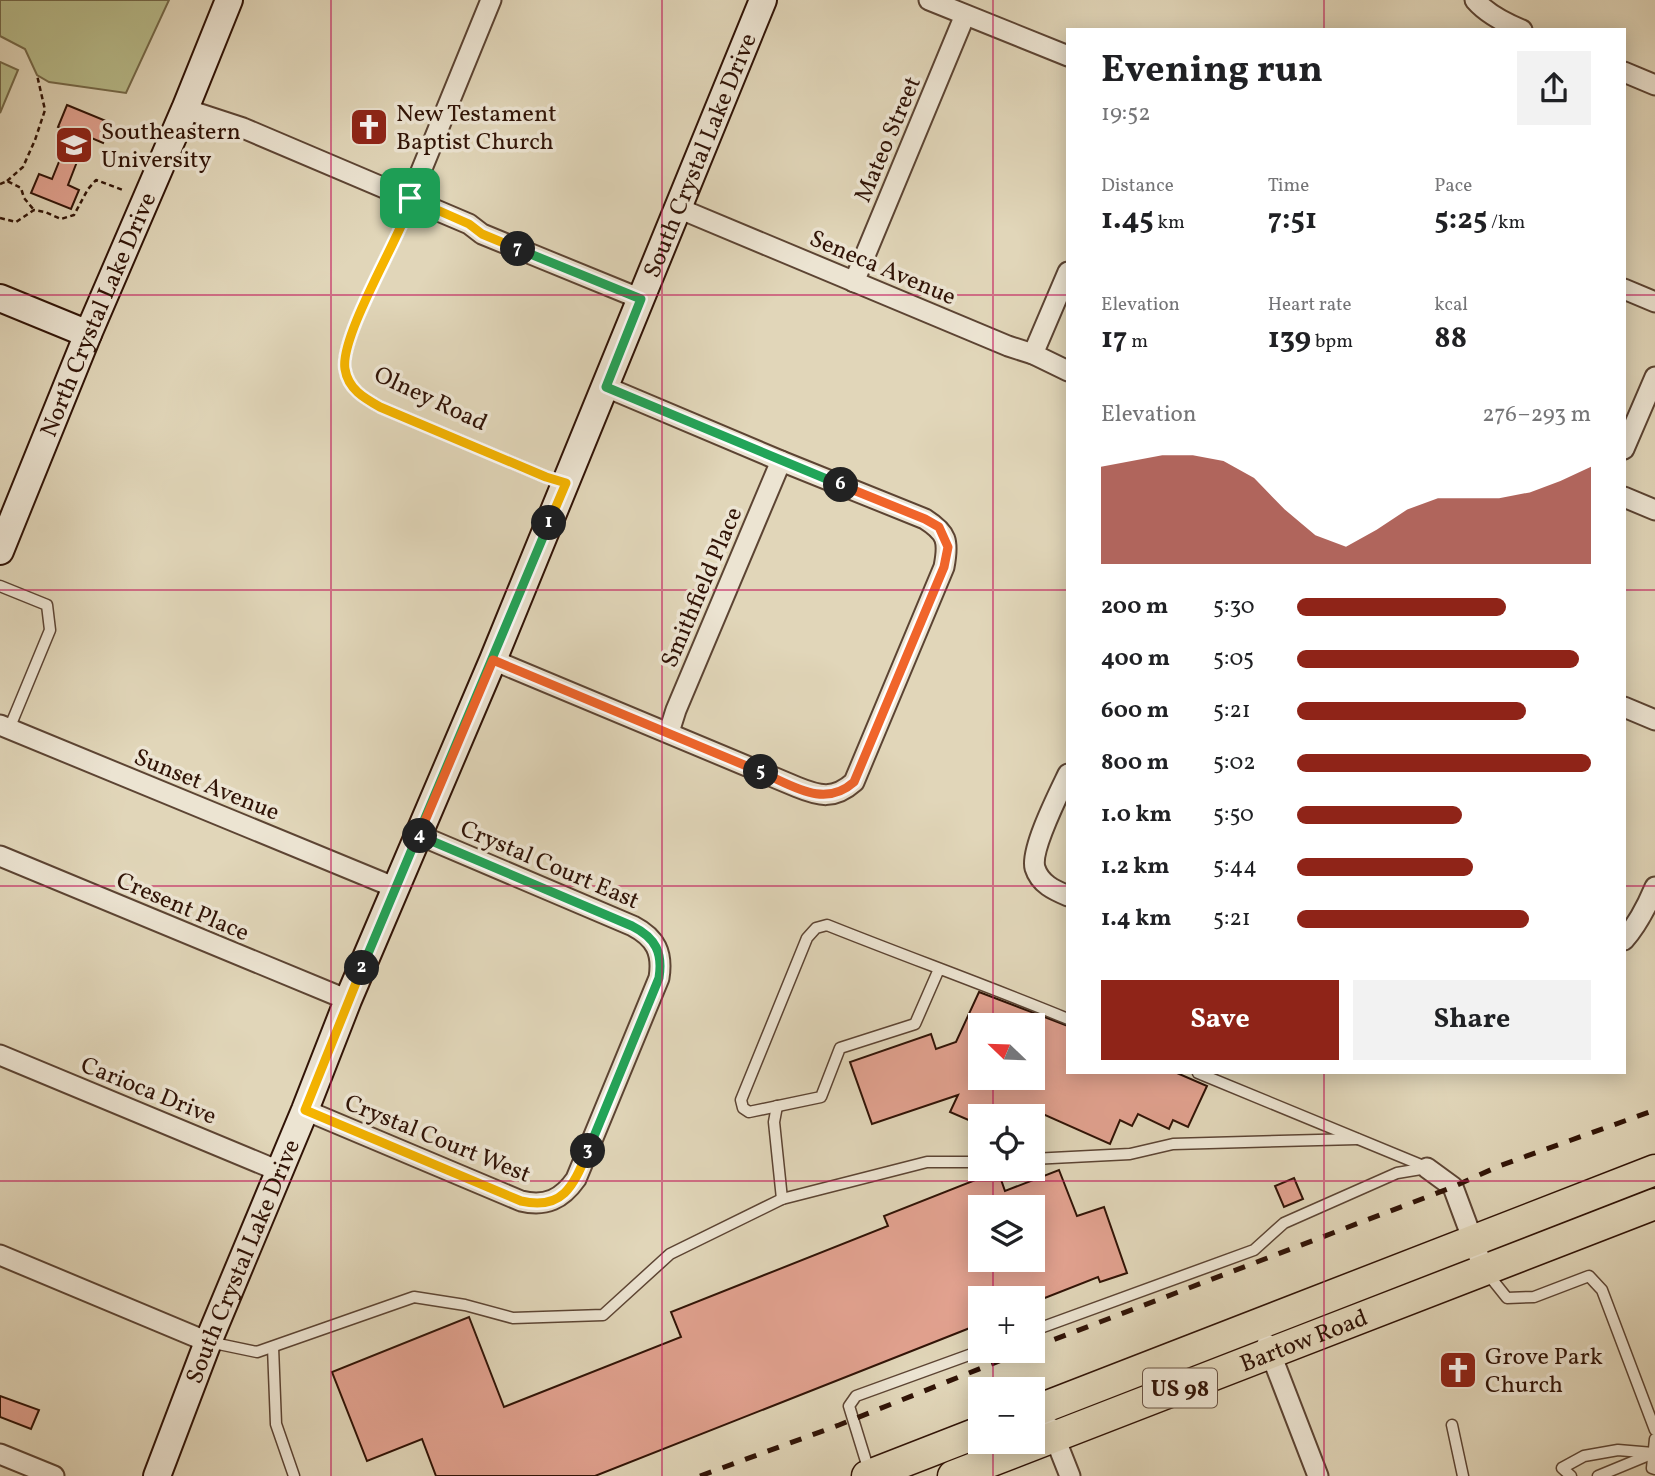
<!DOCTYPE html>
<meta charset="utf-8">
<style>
:root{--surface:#fff;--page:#f2f2f2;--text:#202124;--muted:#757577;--accent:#8f2418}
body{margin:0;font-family:Vollkorn,serif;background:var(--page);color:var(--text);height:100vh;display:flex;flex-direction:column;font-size:26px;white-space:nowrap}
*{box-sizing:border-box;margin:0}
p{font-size:23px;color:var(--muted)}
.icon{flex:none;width:38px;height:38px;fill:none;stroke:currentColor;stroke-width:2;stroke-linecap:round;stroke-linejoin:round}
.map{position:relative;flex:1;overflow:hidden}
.drawer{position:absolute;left:1066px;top:28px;width:560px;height:1046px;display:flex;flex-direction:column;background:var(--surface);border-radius:0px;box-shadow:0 4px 18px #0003}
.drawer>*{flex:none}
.needle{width:46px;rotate:293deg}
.buttons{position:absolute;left:968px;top:1013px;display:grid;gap:14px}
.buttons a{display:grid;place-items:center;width:77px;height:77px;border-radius:0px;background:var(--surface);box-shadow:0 4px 18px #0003;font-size:35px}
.pin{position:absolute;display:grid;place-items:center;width:60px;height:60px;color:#fff;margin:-30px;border-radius:14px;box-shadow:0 4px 10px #0006}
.km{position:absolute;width:35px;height:35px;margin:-18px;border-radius:50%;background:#222;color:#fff;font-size:19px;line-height:35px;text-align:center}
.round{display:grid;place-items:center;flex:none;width:74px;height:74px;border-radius:0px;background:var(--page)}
.summary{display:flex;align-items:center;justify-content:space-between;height:119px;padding:0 35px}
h1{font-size:38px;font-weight:700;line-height:52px}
.metrics{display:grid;grid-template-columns:repeat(3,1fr);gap:10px;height:119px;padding:7px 35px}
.metrics div{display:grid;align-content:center}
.metrics b{font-size:30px;font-weight:700}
.metrics small{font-size:19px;font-weight:400}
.metrics p{font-size:19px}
.chart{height:196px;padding:14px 35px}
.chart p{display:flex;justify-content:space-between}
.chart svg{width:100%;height:126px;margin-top:7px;fill:var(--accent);opacity:.7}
.button{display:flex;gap:14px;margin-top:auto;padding:14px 35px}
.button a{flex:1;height:80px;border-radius:0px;background:var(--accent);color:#fff;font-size:28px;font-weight:700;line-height:80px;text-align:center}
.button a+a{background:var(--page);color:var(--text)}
ul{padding:0 35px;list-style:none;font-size:23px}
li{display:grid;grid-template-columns:112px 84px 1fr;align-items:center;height:52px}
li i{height:18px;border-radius:9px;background:var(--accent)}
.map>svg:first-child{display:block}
.green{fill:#b8bc8b;stroke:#746848;stroke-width:2}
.building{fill:#e2a290;stroke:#301306;stroke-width:2;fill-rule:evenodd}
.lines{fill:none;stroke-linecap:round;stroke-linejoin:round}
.lane-casing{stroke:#5c4433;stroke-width:13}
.street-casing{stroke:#5c4433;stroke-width:23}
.secondary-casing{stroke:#301306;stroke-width:30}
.primary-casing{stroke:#301306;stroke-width:33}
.path{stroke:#301306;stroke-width:2.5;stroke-dasharray:5 3.5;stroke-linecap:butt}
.lane{stroke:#ece4d2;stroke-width:10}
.street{stroke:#ece4d2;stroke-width:19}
.secondary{stroke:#ece4d2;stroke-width:26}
.primary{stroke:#e1d6b9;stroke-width:30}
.rail{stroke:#301306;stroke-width:5;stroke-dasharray:12 12;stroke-linecap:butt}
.split-1-casing{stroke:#fff;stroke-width:14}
.split-2-casing{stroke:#fff;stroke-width:14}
.split-3-casing{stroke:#fff;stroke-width:14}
.split-4-casing{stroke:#fff;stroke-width:14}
.split-5-casing{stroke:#fff;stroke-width:14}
.split-6-casing{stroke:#fff;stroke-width:14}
.split-7-casing{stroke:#fff;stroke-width:14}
.split-8-casing{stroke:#fff;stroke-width:14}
.split-1{stroke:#f5b400;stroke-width:9}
.split-2{stroke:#22a559;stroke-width:9}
.split-3{stroke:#f5b400;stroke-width:9}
.split-4{stroke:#22a559;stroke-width:9}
.split-5{stroke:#f0652b;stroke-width:9}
.split-6{stroke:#f0652b;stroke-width:9}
.split-7{stroke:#22a559;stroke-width:9}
.split-8{stroke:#f5b400;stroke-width:9}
.grid{fill:none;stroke:#c2185b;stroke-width:2;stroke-opacity:0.55}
.labels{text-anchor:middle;stroke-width:7;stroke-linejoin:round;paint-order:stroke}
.shield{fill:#ece4d2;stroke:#685243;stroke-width:2}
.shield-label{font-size:23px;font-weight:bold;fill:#301306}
.poi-label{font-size:24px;fill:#301306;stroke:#ece4d2;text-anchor:start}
.street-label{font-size:24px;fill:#301306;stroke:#ece4d2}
</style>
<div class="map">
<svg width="1655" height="1476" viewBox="0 0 1655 1476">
<rect width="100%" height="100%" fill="#e1d6b9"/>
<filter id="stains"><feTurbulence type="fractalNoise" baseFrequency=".00286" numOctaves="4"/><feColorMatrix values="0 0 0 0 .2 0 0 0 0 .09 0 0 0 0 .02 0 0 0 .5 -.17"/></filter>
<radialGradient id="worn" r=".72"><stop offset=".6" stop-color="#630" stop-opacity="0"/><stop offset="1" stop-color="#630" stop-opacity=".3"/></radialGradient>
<!-- green -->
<g class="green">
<polygon points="0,0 169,0 126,93 49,82 37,75 25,49 0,36"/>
<polygon points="0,62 18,70 0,113"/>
</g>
<!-- building -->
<g class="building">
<polygon points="67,105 111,123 103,143 87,136 68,185 79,190 71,209 31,193 39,174 52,179 71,132 58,127"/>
<path d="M 979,992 L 1068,1026 L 1068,1073 L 1177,1073 L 1207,1086 L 1188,1127 L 1173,1120 L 1169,1129 L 1138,1114 L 1132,1126 L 1120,1120 L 1110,1144 L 1025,1106 L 1021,1116 L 1011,1116 L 991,1108 L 987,1116 L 980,1116 L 980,1125 L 950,1112 L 958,1095 L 872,1124 L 850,1062 L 931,1034 L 936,1049 L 956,1042 ZM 980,1026 L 1032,1026 L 1032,1078 L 980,1078 Z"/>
<path d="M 1059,1170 L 1077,1216 L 1104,1207 L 1127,1273 L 1100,1282 L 1098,1277 L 1032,1303 L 1032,1298 L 980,1298 L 980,1324 L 595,1476 L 436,1476 L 422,1439 L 367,1461 L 332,1372 L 469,1317 L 504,1407 L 681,1337 L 671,1312 L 888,1226 L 884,1216 L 998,1171 L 1005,1191 ZM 980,1208 L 1032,1208 L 1032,1260 L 980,1260 Z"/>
<polygon points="1294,1178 1303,1199 1284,1207 1275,1186"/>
<polygon points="0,1396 39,1410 31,1429 0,1417"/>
</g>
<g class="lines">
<defs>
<g id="lane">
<path d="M 410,198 C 408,205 407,212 404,219 C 391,252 340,339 345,369 C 348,389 364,398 380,407 L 546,477 L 566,483"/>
<polyline points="0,586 47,605 50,630 9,729"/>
<path d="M 939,969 L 915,1024 L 840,1048 L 821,1097 L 749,1112 L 743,1108 L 741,1100 L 807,938 L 816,928 L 827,925 C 907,957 988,986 1068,1019"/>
<polyline points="1198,1073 1426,1167"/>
<polyline points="777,1106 774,1122 782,1199"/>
<polyline points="1032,1159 1130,1154 1173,1144 1357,1139"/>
<polyline points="1487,1273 1507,1298 1534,1297 1589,1276 1602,1290 1655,1430"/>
<polyline points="1032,1331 1254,1250 1284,1223 1397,1173 1427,1168"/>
<polyline points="209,1342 257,1352 414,1297 465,1305 513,1318 603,1315 670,1254 782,1199 927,1162 980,1162"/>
<polyline points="273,1347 276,1424 294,1476"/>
<polyline points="1452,1425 1463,1476"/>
<polyline points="1655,1439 1652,1468 1655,1469"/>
<polyline points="869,1471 849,1406 856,1396 980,1351"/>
<polyline points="1571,1476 1562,1468 1584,1456 1618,1450 1653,1453"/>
<polyline points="1598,1476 1649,1455"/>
</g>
<g id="street">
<polyline points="929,0 1068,56"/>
<path d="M 1475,0 C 1487,14 1505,23 1522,30"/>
<polyline points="1624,72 1655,85"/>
<polyline points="185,109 243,128 469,224 482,234 641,299"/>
<polyline points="410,198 491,0"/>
<polyline points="678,208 1008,346 1033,354 1068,371"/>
<polyline points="854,282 965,15"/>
<polyline points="1624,289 1655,302"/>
<polyline points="1033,354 1068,272"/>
<polyline points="1624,449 1655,377"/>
<polyline points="1624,497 1655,510"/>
<path d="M 493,660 L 797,787 C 819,796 834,800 854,782 L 944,567 C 949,541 947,533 925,519 L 781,461 L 606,387"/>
<polyline points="1624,707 1655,720"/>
<polyline points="0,725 396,888"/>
<polyline points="669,732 676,710 781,461"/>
<path d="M 1068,774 C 1059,793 1030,850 1035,868 C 1040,884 1054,890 1068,896"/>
<polyline points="0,856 348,1000"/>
<path d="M 1624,940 C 1638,924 1647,906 1655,887"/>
<polyline points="0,1055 279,1171"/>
<path d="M 305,1110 L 521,1201 C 546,1207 562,1199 576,1179 L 659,978 C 663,953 656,938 633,926 L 419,835"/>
<polyline points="1427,1168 1453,1187 1484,1270"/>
<polyline points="0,1255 208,1342"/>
<polyline points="1267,1344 1318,1476"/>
<polyline points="1051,1428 1070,1476"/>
<polyline points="0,1454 54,1476"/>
</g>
<g id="secondary">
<polyline points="0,298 88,334"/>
<path id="s1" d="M 0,551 L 88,334 L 185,109 L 229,0"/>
<path id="s2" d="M 157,1476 L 208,1342 L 305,1110 L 348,1000 L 493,660 L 763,0"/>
</g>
<g id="primary">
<polyline points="1032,1412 1655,1170"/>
<polyline points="867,1476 980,1432"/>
<path id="s3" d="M 953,1476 L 1655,1204"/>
</g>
</defs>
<!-- lane casing -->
<use href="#lane" class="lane-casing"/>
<!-- street casing -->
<use href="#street" class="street-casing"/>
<!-- secondary casing -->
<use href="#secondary" class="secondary-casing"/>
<!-- primary casing -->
<use href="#primary" class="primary-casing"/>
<!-- path -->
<g class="path">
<polyline points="7,181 23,167 35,140 45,110 37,75"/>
<polyline points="0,184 7,181 21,188 24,198 34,210"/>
<polyline points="0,218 16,222 34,210 45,212 61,219 74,215 88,189 96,180 123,190"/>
</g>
<!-- lane -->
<use href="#lane" class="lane"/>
<!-- street -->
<use href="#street" class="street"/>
<!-- secondary -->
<use href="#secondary" class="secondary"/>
<!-- primary -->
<use href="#primary" class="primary"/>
<!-- rail -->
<g class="rail">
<polyline points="1032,1348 1453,1187 1499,1166 1655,1110"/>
<polyline points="700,1476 839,1425 1024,1351"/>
</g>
</g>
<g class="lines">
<defs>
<path id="split-1" d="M 410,198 C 408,205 407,213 404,219 C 391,252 340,339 345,369 C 348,389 364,398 380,407 L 546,477 L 566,483 L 549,523"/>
<polyline id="split-2" points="362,968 549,523"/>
<path id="split-3" d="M 362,968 L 305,1110 L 521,1201 C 564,1211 574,1184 588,1151"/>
<path id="split-4" d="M 420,836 L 632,926 C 656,938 663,953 659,978 L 588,1151"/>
<polyline id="split-5" points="420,836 419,835 493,660 761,772"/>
<path id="split-6" d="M 761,772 C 792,785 824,809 854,782 L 944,567 L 948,547 L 939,527 L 925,519 L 841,485"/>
<polyline id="split-7" points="518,249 641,299 606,387 841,485"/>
<polyline id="split-8" points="410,198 469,224 482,234 518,249"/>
</defs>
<!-- split-1 casing -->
<use href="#split-1" class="split-1-casing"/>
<!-- split-2 casing -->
<use href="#split-2" class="split-2-casing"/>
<!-- split-3 casing -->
<use href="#split-3" class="split-3-casing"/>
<!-- split-4 casing -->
<use href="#split-4" class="split-4-casing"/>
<!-- split-5 casing -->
<use href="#split-5" class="split-5-casing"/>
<!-- split-6 casing -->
<use href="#split-6" class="split-6-casing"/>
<!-- split-7 casing -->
<use href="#split-7" class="split-7-casing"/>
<!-- split-8 casing -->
<use href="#split-8" class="split-8-casing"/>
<!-- split-1 -->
<use href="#split-1" class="split-1"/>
<!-- split-2 -->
<use href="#split-2" class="split-2"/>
<!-- split-3 -->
<use href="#split-3" class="split-3"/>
<!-- split-4 -->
<use href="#split-4" class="split-4"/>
<!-- split-5 -->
<use href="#split-5" class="split-5"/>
<!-- split-6 -->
<use href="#split-6" class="split-6"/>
<!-- split-7 -->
<use href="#split-7" class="split-7"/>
<!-- split-8 -->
<use href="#split-8" class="split-8"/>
</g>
<!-- grid -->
<path class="grid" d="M 331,0 L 331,1476M 662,0 L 662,1476M 993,0 L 993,1026M 1324,0 L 1324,30M 0,295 L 1068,295M 1624,295 L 1655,295M 0,590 L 1068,590M 1624,590 L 1655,590M 0,886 L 1068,886M 1624,886 L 1655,886M 1324,1073 L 1324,1476M 993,1078 L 993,1116M 993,1169 L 993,1208M 0,1181 L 1655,1181M 993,1260 L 993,1298M 993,1351 L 993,1390M 993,1442 L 993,1476"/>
<!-- icons -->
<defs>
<symbol id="church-square" viewBox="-11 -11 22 22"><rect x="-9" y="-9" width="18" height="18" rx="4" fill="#8f2418" stroke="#ece4d2"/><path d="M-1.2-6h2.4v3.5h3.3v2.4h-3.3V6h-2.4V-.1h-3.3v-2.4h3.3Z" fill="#fff"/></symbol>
<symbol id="university-square" viewBox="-11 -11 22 22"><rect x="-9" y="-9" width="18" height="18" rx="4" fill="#8f2418" stroke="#ece4d2"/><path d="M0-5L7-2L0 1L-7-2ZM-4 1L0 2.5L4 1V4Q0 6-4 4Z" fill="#fff"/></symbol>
</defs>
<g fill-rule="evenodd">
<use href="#church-square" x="347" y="105" width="44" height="44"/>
<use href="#university-square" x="52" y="123" width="44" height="44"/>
<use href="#church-square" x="1436" y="1348" width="44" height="44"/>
</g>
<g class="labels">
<!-- shield labels -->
<rect class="shield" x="1143" y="1368.5" width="74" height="39" rx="5"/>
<g class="shield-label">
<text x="1180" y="1396">US 98</text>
</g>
<!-- poi labels -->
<g class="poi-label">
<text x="396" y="121">New Testament<tspan x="396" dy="28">Baptist Church</tspan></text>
<text x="101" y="139">Southeastern<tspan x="101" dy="28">University</tspan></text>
<text x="1485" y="1364">Grove Park<tspan x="1485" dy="28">Church</tspan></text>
</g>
<!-- street labels -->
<g class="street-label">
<text transform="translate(887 139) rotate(-67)" y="8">Mateo Street</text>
<text dy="8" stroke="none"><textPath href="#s2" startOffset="1428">South Crystal Lake Drive</textPath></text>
<text transform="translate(883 267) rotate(23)" y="8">Seneca Avenue</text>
<text dy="8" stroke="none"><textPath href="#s1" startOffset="256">North Crystal Lake Drive</textPath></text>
<text transform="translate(431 398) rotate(25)" y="8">Olney Road</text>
<text transform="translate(701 587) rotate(-67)" y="8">Smithfield Place</text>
<text transform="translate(207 784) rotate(22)" y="8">Sunset Avenue</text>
<text transform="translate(550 864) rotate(23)" y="8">Crystal Court East</text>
<text transform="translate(183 906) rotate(23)" y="8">Cresent Place</text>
<text transform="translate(149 1090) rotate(22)" y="8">Carioca Drive</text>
<text transform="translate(438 1138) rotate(22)" y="8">Crystal Court West</text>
<text dy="8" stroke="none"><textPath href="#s2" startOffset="231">South Crystal Lake Drive</textPath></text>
<text dy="8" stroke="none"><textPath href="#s3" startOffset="376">Bartow Road</textPath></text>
</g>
</g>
<rect width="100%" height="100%" filter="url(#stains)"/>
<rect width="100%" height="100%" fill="url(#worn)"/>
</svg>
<div class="buttons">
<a><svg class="needle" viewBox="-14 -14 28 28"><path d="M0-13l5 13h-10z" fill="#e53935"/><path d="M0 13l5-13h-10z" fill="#757577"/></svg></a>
<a><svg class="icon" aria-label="locate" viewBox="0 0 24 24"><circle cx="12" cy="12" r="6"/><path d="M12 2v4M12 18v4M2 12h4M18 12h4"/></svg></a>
<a><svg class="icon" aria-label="layers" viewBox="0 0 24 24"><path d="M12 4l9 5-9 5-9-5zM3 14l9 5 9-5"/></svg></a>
<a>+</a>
<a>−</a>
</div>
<div class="pin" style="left:410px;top:198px;background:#1e9e55"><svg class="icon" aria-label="arrive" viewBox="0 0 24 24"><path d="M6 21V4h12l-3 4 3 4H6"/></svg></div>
<b class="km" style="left:549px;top:523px">1</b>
<b class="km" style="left:362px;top:968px">2</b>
<b class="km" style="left:588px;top:1151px">3</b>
<b class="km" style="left:420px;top:836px">4</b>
<b class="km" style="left:761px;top:772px">5</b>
<b class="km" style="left:841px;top:485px">6</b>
<b class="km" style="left:518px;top:249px">7</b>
<section class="drawer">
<div class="summary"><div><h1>Evening run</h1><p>19:52</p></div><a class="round"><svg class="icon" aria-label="share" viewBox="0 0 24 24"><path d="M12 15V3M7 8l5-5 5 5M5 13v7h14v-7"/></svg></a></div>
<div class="metrics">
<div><p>Distance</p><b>1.45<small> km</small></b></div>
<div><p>Time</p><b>7:51</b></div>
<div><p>Pace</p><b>5:25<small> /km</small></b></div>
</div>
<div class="metrics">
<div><p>Elevation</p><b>17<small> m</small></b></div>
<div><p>Heart rate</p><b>139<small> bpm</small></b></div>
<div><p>kcal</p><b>88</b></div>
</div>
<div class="chart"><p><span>Elevation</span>276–293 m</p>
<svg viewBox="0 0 160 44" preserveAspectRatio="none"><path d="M0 44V10L10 8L20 6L30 6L40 8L50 14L60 25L70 34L80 38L90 32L100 25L110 21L120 21L130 21L140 19L150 15L160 10V44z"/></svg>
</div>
<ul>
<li><b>200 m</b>5:30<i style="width:71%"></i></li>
<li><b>400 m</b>5:05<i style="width:96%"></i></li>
<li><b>600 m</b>5:21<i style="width:78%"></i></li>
<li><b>800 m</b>5:02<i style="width:100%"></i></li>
<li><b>1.0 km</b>5:50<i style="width:56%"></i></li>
<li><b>1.2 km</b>5:44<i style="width:60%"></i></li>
<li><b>1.4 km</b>5:21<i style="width:79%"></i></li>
</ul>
<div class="button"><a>Save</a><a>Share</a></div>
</section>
</div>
